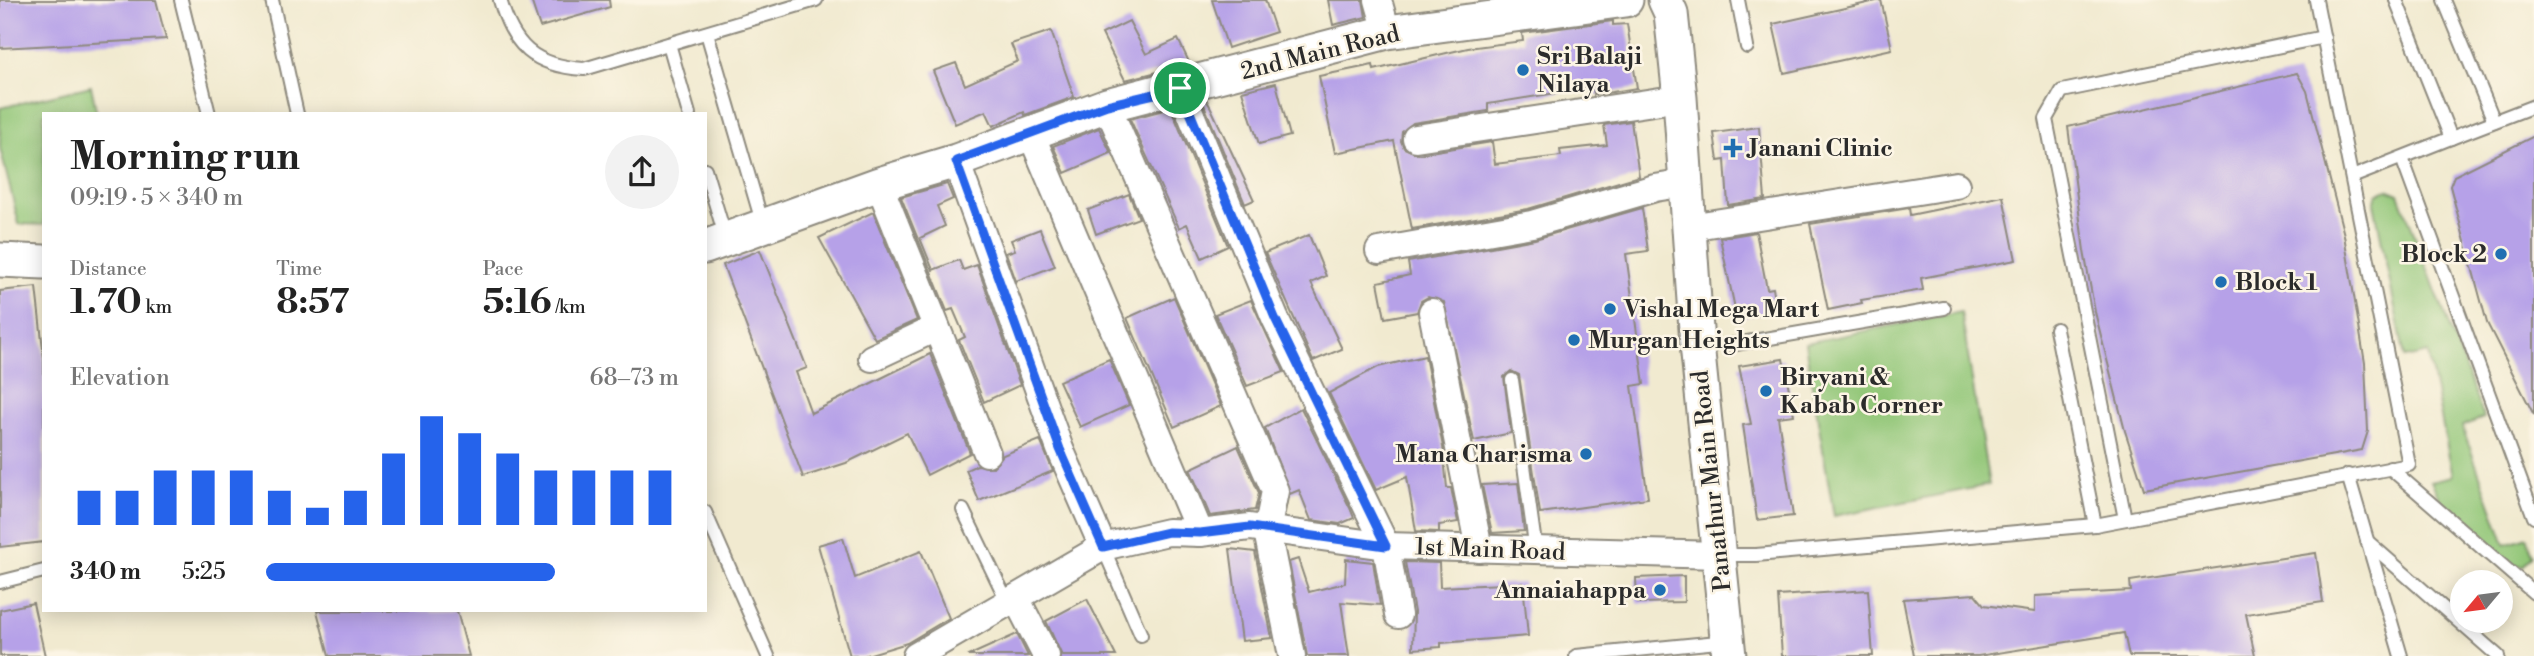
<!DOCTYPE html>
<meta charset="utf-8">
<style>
:root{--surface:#fff;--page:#f2f2f2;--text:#222;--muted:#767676;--accent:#2563eb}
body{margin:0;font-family:"Libre Bodoni",serif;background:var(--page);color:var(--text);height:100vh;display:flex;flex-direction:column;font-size:26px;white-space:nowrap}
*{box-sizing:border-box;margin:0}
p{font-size:23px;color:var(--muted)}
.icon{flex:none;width:38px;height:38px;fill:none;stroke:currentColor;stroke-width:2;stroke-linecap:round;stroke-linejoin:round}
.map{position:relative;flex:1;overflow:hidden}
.details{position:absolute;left:42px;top:112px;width:665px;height:500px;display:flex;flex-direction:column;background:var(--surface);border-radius:0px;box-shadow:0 4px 18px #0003}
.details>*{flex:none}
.needle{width:46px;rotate:241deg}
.fabs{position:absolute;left:2450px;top:570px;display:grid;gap:14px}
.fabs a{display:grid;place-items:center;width:63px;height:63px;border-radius:50%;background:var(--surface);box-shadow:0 4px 18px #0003;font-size:35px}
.pin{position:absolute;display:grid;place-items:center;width:60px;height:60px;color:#fff;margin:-30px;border:4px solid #fff;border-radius:50%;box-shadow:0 2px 7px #0007}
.round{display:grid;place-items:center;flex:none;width:74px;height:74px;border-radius:37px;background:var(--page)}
.head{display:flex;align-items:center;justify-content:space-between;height:119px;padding:0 28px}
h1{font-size:38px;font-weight:700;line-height:52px}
.stats{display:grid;grid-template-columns:repeat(3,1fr);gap:10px;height:119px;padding:7px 28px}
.stats div{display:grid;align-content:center}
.stats b{font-size:35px;font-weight:700}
.stats small{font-size:19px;font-weight:400}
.stats p{font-size:19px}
.chart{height:196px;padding:14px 28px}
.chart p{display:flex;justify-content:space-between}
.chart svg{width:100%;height:126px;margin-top:7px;stroke:var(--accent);stroke-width:6}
ul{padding:0 28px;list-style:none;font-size:23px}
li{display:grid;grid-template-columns:112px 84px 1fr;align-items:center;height:52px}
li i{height:18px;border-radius:9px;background:var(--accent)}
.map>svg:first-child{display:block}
.green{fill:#91c677;stroke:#5e7851;stroke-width:2}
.building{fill:#b6a1e8}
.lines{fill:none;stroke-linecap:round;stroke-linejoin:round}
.service-casing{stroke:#8e8a7e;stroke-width:16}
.minor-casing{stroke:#8e8a7e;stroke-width:30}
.tertiary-casing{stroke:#8e8a7e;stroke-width:37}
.service{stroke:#fff;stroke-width:12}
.minor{stroke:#fff;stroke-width:26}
.tertiary{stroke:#fff;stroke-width:33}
.route-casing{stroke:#fff;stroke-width:14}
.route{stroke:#2563eb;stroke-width:9}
.poi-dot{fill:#1f6fb2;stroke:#fcf5e5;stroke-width:2.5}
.labels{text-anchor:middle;stroke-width:5;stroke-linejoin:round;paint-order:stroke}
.street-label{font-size:24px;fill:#2b2b2b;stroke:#fcf5e5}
.poi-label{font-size:24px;font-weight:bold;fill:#2b2b2b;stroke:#fcf5e5;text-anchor:start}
</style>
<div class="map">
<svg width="2534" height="656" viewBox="0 0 2534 656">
<rect width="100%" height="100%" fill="#fcf5e5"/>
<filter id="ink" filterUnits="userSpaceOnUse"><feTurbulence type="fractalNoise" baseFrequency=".0143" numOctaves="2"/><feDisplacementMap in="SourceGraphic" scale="14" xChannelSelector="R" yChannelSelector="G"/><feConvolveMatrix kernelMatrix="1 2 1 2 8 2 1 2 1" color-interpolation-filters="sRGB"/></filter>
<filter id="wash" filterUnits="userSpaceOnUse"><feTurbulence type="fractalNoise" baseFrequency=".00686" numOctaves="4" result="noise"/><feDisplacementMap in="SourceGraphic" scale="28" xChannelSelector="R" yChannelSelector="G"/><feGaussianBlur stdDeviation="1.57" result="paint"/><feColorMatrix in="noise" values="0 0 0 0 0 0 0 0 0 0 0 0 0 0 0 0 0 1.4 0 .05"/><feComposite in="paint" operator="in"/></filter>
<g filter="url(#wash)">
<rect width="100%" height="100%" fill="#f1ead0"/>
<!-- green -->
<g class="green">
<polygon points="91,86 97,114 44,114 44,225 19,224 0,148 0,108"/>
<polygon points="2387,189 2399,194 2484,418 2462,426 2505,544 2527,537 2533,555 2523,566 2514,565 2441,501 2431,481 2453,476 2428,353 2405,358 2374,203 2377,194"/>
<polygon points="1961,312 1989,485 1834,516 1805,343"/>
</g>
<g id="blocks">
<!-- building -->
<g class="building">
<polygon points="0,0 156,0 166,39 0,48"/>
<polygon points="531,0 609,0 610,7 540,27"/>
<polygon points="1212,0 1265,0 1276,32 1228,48"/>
<polygon points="1328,0 1363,0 1366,17 1333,25"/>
<polygon points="1881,0 1892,49 1784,73 1773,24"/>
<polygon points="1129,21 1146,54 1178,39 1190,64 1125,80 1102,34"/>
<polygon points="1613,21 1613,25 1627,24 1637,88 1600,94 1594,94 1593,87 1488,104 1488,111 1413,123 1402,132 1401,141 1404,148 1418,154 1492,142 1495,164 1561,156 1560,150 1607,145 1604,125 1631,121 1639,176 1528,209 1412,229 1394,141 1335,153 1319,76 1373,65 1374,70 1468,48 1523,41 1522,33"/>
<polygon points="1051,31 1074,97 1025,115 1024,112 993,126 986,111 955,124 933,71 956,63 965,85 1018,61 1011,44"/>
<polygon points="2297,73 2307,91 2344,235 2365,363 2368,431 2362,450 2144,489 2125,431 2095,312 2084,251 2068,127"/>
<polygon points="1276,83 1290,136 1259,144 1242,91"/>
<polygon points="1206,99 1211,108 1254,200 1245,204 1202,100"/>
<polygon points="1171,108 1228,246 1202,258 1187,224 1179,228 1130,119"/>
<polygon points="1759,127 1765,199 1728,205 1725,160 1718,161 1714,133"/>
<polygon points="1099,128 1111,153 1065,173 1053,146"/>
<polygon points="2534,136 2534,415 2487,323 2450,186 2454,176"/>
<polygon points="947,184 953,199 937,206 945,226 920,238 933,270 959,260 963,270 977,265 1020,385 984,402 959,340 965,337 953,309 947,311 901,197"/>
<polygon points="1129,194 1139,218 1096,234 1088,210"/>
<polygon points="2003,196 2016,260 1921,278 1923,290 1861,300 1862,303 1828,310 1810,224 1909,208 1910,215"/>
<polygon points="1642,208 1648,251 1626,254 1644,384 1632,386 1648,498 1540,513 1519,375 1511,371 1504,377 1511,433 1474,441 1444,302 1428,297 1421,301 1417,312 1385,318 1378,282 1410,275 1408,262 1535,239"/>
<polygon points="873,212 917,320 875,339 819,238"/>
<polygon points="1040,229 1055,266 1016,281 1006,253 1015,250 1011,240"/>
<polygon points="1756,232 1767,289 1773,288 1777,312 1737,318 1720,238"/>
<polygon points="1309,235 1326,276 1311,283 1342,349 1313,361 1265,253"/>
<polygon points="760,250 807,368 796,372 811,413 930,354 970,453 927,475 907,433 846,463 803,477 723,265"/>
<polygon points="36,287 44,358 44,542 0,547 0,291"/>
<polygon points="1174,297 1221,406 1174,427 1127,318"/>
<polygon points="1251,300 1284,372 1247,386 1215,314"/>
<polygon points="1425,356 1443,447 1447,488 1451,488 1458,522 1439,525 1439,532 1416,531 1407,477 1376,490 1329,393 1378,367"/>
<polygon points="1109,359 1129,405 1080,427 1059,381"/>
<polygon points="1783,359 1794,415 1778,417 1793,516 1757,520 1743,425 1751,424 1739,366"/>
<polygon points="1301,408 1350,508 1354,518 1340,524 1311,520 1299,490 1290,494 1265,428"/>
<polygon points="1040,440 1053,471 979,501 966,470 977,465 993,467 1003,455"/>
<polygon points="1238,446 1259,493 1255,510 1210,516 1190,469"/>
<polygon points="1518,483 1524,531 1492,533 1482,485"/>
<polygon points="843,538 855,578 921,551 949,618 907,643 864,656 850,656 818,545"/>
<polygon points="1230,549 1255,552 1272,638 1242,641"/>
<polygon points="2316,553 2323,602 2246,614 2255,656 2129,656 2124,633 1978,656 1914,656 1903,599 1975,594 1984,605 2035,612 2035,596 2131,591 2130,581"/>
<polygon points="1298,559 1309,592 1345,583 1346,559 1373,562 1380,605 1341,602 1349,656 1307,656 1289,562"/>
<polygon points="1405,562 1439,563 1440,587 1523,583 1528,636 1441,643 1441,647 1413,649 1414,612"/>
<polygon points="1684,576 1684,602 1637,603 1636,578"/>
<polygon points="1868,590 1873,656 1782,656 1778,596"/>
<polygon points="1087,599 1116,656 1062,656 1046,621"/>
<polygon points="33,603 45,656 0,656 0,610"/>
<polygon points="317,611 457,611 469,656 329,656"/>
<polygon points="1017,634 1028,656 968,656"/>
</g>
</g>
</g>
<g filter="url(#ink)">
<use href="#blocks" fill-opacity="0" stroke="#8e8a7e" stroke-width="2"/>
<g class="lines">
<defs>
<g id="service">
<polyline points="181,0 209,114"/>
<polyline points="272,0 297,114"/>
<path d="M 500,0 C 513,46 534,66 584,69 L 816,0"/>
<polyline points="1738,0 1747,47"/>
<polyline points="2444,0 2494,121"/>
<polyline points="707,33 763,225"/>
<polyline points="669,44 689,114"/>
<polyline points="2451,138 2534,106"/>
<polyline points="2402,158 2534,517"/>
<polyline points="705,169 726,239"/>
<polyline points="2352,177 2451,138 2396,0"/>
<polyline points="2056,329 2095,525"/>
<polyline points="1730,345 1944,308"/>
<polyline points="1512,380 1536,551"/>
<polyline points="2390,468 2534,593"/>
<polyline points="2348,475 2401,656"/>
<polyline points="963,510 1008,603"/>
<polyline points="705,512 768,656"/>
<polyline points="2125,519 2046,119 2062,91 2324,37"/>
<polyline points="2367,541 2498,656"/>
<polyline points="1103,547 1141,635"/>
<polyline points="1720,555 1756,555 2095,525 2409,465 2316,0"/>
<polyline points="0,582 44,571"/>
<polyline points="1576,656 1728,641"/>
</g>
<g id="minor">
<polyline points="1378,0 1387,32"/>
<polyline points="1180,88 1275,318 1386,546 1398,615"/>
<polyline points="1107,105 1275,491 1267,531 1292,656"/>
<polyline points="1031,134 1200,533"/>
<polyline points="1416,138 1680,98"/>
<polyline points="956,161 1060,449 1103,547"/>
<polyline points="879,184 987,453"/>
<polyline points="1689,227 1956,185"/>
<polyline points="1379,251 1532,224 1655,188 1687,183"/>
<polyline points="1432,312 1479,549"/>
<polyline points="872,358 936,328"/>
<polyline points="1016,598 1046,656"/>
<polyline points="916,656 1103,547 1168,532 1200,533 1250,527 1386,546 1719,555"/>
</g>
<g id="tertiary">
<polyline points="1665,0 1671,13 1680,98 1697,344 1729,656"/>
<polyline points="705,247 879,184 956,161 1107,105 1387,32 1626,0"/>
<polyline points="0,260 44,262"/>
</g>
</defs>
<!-- service casing -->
<use href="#service" class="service-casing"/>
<!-- minor casing -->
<use href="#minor" class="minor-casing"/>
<!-- tertiary casing -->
<use href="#tertiary" class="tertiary-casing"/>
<!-- service -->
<use href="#service" class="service"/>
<!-- minor -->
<use href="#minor" class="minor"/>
<!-- tertiary -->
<use href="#tertiary" class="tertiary"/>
</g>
</g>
<g class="lines" filter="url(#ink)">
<defs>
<polygon id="route" points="1180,88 1275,318 1386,546 1250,527 1200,533 1168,532 1103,547 1060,449 956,161 1107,105"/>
</defs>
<!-- route casing -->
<use href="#route" class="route-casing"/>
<!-- route -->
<use href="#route" class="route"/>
</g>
<!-- markers -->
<g class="poi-dot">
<circle cx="1523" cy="70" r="7"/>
<path d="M1729.5 137.5h7v7h7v7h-7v7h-7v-7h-7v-7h7z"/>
<circle cx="2501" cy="254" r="7"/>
<circle cx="2221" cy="282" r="7"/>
<circle cx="1610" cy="309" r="7"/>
<circle cx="1574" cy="340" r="7"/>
<circle cx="1766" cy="391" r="7"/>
<circle cx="1586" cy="454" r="7"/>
<circle cx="1660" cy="590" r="7"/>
</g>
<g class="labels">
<!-- street labels -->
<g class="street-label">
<text transform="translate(1320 52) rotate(-14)" y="8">2nd Main Road</text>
<text transform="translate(1711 481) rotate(-96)" y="8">Panathur Main Road</text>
<text transform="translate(1490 549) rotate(2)" y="8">1st Main Road</text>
</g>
<!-- poi labels -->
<g class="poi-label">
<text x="1537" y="64">Sri Balaji<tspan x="1537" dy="28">Nilaya</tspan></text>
<text x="1749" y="156">Janani Clinic</text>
<text x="2487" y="262" text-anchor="end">Block 2</text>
<text x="2235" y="290">Block 1</text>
<text x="1624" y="317">Vishal Mega Mart</text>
<text x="1588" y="348">Murgan Heights</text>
<text x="1780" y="385">Biryani &amp;<tspan x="1780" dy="28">Kabab Corner</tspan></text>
<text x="1572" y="462" text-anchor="end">Mana Charisma</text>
<text x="1646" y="598" text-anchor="end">Annaiahappa</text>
</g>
</g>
</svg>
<div class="fabs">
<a><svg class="needle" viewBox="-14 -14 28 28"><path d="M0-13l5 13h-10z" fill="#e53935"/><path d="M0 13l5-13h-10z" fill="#767676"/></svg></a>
</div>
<div class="pin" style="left:1180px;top:88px;background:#1e9e55"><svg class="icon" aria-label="arrive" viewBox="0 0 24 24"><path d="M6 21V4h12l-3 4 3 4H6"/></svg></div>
<section class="details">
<div class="head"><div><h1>Morning run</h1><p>09:19 · 5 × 340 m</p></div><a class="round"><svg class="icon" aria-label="share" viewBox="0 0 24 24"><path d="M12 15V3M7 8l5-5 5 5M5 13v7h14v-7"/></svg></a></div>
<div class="stats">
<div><p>Distance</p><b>1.70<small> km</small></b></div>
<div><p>Time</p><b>8:57</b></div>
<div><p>Pace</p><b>5:16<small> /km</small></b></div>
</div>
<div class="chart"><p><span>Elevation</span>68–73 m</p>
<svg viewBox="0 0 160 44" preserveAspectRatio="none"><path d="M5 44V32M15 44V32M25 44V25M35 44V25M45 44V25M55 44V32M65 44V38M75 44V32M85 44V19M95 44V6M105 44V12M115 44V19M125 44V25M135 44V25M145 44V25M155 44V25"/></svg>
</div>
<ul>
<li><b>340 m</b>5:25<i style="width:70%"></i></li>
</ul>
</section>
</div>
